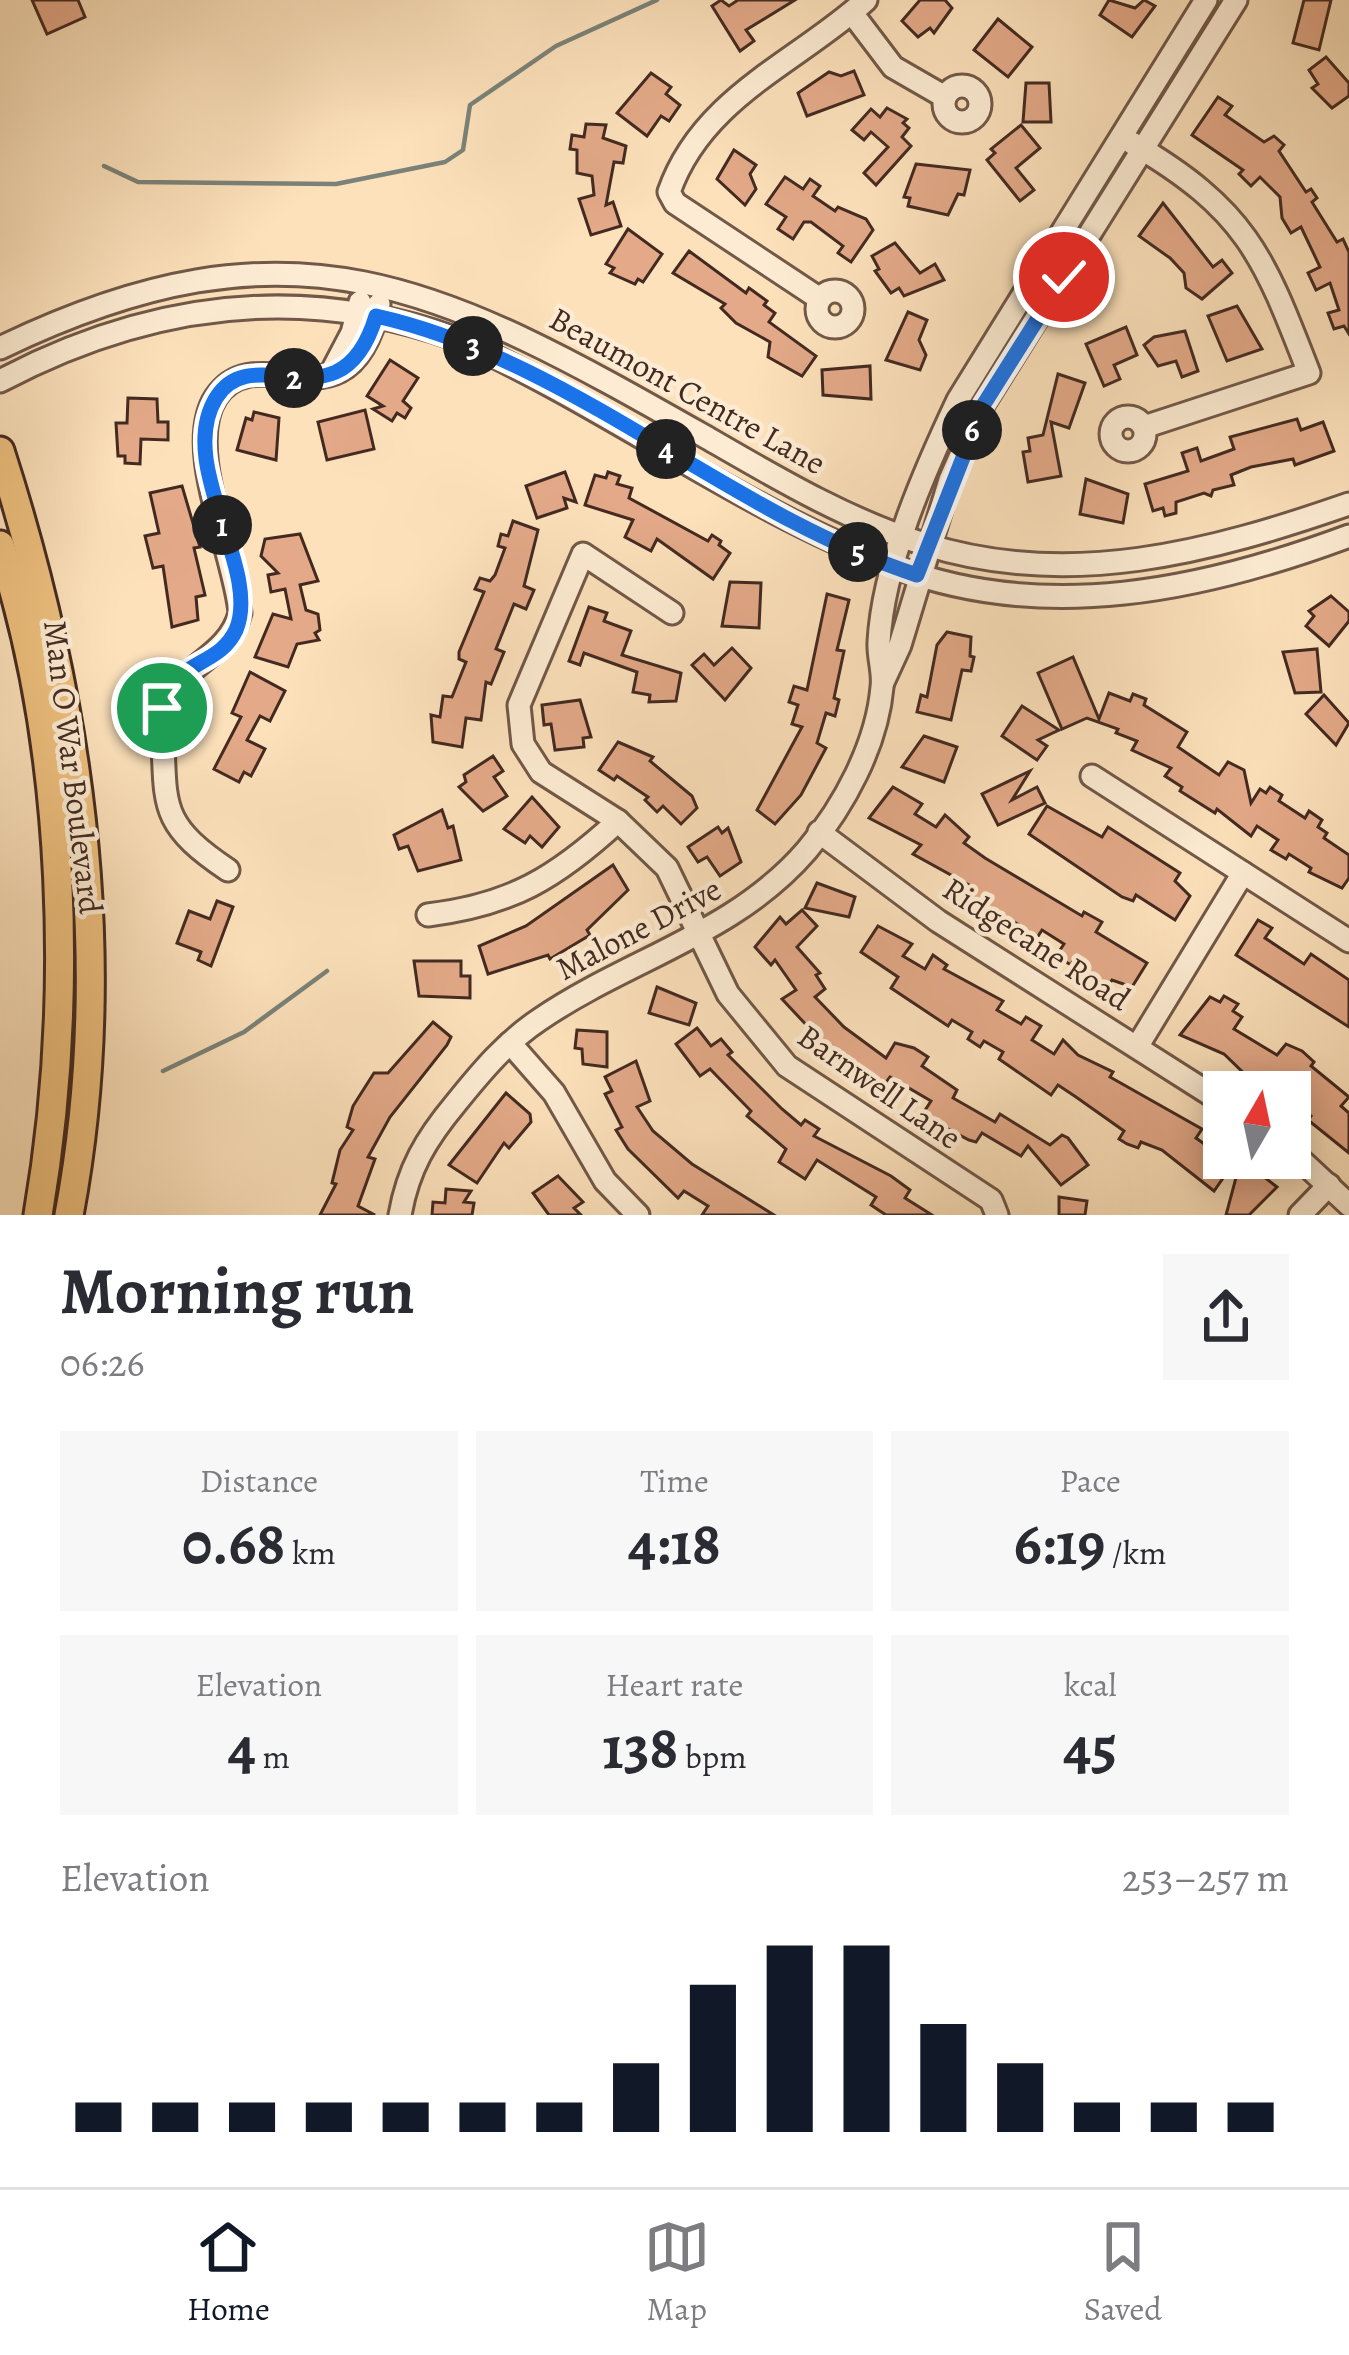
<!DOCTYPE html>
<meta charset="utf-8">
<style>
:root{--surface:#fff;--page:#f7f7f7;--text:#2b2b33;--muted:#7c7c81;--line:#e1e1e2;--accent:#111827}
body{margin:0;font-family:Alegreya,serif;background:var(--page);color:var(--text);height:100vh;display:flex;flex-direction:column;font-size:45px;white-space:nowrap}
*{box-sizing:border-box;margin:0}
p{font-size:39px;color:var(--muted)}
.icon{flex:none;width:66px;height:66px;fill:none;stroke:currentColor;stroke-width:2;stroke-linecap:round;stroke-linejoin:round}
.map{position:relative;height:1215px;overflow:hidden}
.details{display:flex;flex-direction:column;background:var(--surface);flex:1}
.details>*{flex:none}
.needle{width:78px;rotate:9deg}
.fabs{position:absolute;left:1203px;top:1071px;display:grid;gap:24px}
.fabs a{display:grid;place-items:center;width:108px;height:108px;border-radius:0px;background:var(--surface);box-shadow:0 6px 30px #0003;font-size:60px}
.pin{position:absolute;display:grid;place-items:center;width:102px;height:102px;color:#fff;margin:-51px;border:6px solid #fff;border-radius:50%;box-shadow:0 3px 12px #0007}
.km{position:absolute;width:60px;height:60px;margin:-30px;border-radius:50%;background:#222;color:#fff;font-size:33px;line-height:60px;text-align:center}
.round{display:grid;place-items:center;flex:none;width:126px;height:126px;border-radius:0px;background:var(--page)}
.overview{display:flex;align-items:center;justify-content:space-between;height:204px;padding:0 60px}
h1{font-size:66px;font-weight:700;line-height:90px}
.figures{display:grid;grid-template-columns:repeat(3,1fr);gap:18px;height:204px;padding:12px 60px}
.figures div{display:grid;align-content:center;border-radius:0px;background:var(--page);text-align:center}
.figures b{font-size:60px;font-weight:700}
.figures small{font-size:33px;font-weight:400}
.figures p{font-size:33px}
.chart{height:336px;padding:24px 60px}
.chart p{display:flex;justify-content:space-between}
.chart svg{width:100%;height:216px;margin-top:12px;stroke:var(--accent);stroke-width:6}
.tab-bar{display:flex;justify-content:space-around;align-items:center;height:168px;border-top:3px solid var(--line);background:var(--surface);font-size:33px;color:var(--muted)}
.tab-bar a{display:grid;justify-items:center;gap:6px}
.tab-bar .active{color:var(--accent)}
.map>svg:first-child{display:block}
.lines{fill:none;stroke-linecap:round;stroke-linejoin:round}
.stream{stroke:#7a8279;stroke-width:4.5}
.building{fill:#e3a988;stroke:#432a21;stroke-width:3}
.minor-casing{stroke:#715848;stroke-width:27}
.major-casing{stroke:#432a21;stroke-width:33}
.minor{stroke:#fdecd3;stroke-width:21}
.major{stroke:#eec07e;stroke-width:27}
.route-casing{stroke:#fff;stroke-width:24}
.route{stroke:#1a73e8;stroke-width:15}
.labels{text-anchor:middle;stroke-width:9;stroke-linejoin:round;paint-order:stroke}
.street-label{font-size:33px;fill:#432a21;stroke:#fdecd3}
</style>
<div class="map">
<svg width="1349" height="1215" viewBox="0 0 1349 1215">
<rect width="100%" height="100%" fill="#fce1bb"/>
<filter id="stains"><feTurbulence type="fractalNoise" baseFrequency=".00167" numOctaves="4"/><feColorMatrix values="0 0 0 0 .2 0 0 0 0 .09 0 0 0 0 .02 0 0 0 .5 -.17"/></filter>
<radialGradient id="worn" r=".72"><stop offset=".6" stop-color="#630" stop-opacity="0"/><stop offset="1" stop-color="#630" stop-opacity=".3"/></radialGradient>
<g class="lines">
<!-- stream -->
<g class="stream">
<polyline points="104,166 138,182 336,184 445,162 463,150 470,105 556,46 657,0"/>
<polyline points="163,1071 244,1032 327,971"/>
</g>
</g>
<!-- building -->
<g class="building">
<polygon points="32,0 78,0 85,17 47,34"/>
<polygon points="721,0 729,6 738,0 795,0 746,30 754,41 740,51 712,6"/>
<polygon points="920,0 945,0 952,8 934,33 930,28 918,37 902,21"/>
<polygon points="1109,0 1135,8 1144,0 1155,6 1132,37 1100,15"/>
<polygon points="1304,0 1331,0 1319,50 1293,43"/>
<polygon points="998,19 1032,47 1008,77 974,50"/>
<polygon points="1326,57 1349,83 1349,96 1332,108 1312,88 1318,84 1309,70"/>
<polygon points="854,71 864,95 807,116 798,93 829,72 841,76"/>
<polygon points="651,73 671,87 666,94 680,105 669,121 661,116 647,136 617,113"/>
<polygon points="1026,83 1049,83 1051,122 1023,122"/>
<polygon points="1218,97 1232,106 1225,115 1264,142 1274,136 1284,145 1279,151 1306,192 1311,189 1317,198 1312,202 1337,242 1343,239 1349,252 1349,334 1344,326 1334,329 1328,313 1339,310 1330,283 1316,290 1308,273 1320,267 1301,227 1291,233 1282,218 1280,197 1260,177 1251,186 1239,174 1243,170 1192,135"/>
<polygon points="887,108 907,119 903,123 909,128 902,137 911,146 876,185 864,173 888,147 871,132 864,140 852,130 871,109 880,117"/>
<polygon points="586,124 606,125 603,138 626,146 623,163 614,162 606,205 613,202 621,226 591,235 579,199 594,195 592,176 577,173 577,150 570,149 572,135 584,137"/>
<polygon points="1021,125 1040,148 1016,168 1034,190 1020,201 987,160 995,153 991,149"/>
<polygon points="734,150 756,165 750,174 756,189 745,205 717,179"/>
<polygon points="916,164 970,170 964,195 958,194 948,215 908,206 910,198 904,197"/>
<polygon points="785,177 803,189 810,179 820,186 813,196 835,211 838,207 866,219 873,230 851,262 838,253 843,246 811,222 804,222 793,239 778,229 786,217 766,204"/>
<polygon points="1163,203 1213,267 1222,260 1232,273 1202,299 1186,288 1184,273 1170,258 1139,236"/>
<polygon points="628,229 662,254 643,282 638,279 635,284 610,273 614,268 606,264"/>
<polygon points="895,243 920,273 935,264 944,280 904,296 899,288 891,293 875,271 879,269 872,256"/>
<polygon points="689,251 746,293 749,288 767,301 764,305 775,313 769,322 816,356 802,376 768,357 770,342 736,323 721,308 725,304 673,273"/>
<polygon points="1237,306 1262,349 1227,361 1208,316"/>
<polygon points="908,312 927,320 919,340 926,355 920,370 886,360"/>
<polygon points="1126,327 1137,355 1114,365 1120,379 1104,386 1086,344"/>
<polygon points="1185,331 1198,371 1182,377 1176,361 1158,366 1144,345 1154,337"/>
<polygon points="390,360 418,378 403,401 411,408 405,418 397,413 392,421 373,409 383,406 367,396"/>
<polygon points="870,366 871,399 823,395 822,370"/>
<polygon points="1058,374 1085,383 1069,428 1051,422 1061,476 1028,482 1023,452 1030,451 1028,438 1043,435"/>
<polygon points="128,398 157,399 158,422 168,422 168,440 141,439 140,464 125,463 125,456 118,456 116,423 127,423"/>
<polygon points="365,410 374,449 327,460 318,422"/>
<polygon points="254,412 279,418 276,460 237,450 246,418 252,420"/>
<polygon points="1297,419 1301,430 1323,422 1334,451 1295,465 1293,459 1251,467 1231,475 1234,485 1213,490 1211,496 1204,493 1176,502 1176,513 1165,516 1163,508 1153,511 1145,484 1188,471 1182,453 1197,448 1201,461 1234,449 1230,437"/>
<polygon points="565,472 576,502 564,498 567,508 537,518 526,486"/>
<polygon points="608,472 620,476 617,484 632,488 629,498 708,541 712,535 721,541 719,545 730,553 713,579 657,539 651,551 625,537 633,520 585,505 595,475 606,478"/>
<polygon points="1086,479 1128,494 1123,523 1080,514"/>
<polygon points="182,486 200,547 194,548 205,595 196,597 198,620 172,627 163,566 153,568 145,536 159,533 150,493"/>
<polygon points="513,521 538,530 524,586 534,590 526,609 514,604 496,649 504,652 491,684 486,682 481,720 466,718 462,747 433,742 431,715 440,717 443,696 452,697 466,662 459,659 459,652 484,592 475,589 480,578 490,581 495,575 505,548 498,546 501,534 508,536"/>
<polygon points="300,534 318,581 300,585 306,610 318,614 320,630 315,633 319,640 297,644 288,667 255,657 273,614 291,619 285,589 271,592 268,575 278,573 261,556 265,539"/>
<polygon points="730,582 761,583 759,628 722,626"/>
<polygon points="827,594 849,600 837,650 844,651 834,698 839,700 835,716 826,713 817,743 826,748 801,795 775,824 757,810 802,727 792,724 798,705 789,702 794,686 807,690"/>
<polygon points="1331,596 1349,612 1349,621 1329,646 1306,626 1314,616 1309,611"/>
<polygon points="589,607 607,613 604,621 631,631 622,655 681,673 676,701 649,702 650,695 633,692 637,672 584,653 580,665 569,661"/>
<polygon points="947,632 971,637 970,656 974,657 971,671 962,670 951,720 917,712 921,695 927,697 937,645"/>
<polygon points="732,648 751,668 725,700 692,665 704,654 714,665"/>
<polygon points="1317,649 1321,692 1295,693 1283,652"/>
<polygon points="1073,657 1099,719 1109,693 1130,701 1133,694 1146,699 1144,705 1187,732 1178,747 1219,775 1228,762 1244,770 1251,803 1260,789 1266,793 1270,787 1282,795 1279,801 1305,818 1309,811 1322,820 1318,827 1327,833 1324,838 1349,855 1349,878 1342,888 1309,872 1311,868 1289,854 1286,859 1271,850 1278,840 1257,826 1251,836 1217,809 1215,813 1180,791 1182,787 1165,776 1171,768 1132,750 1137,741 1116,733 1118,729 1087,718 1062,729 1038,673"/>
<polygon points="250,672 285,691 270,721 260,716 247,740 265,749 251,776 244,772 239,782 214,769 241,717 232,713"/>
<polygon points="1324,695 1349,723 1336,745 1306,714"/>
<polygon points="580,700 591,737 583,738 584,747 555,750 551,724 544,725 542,705"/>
<polygon points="1022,706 1059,730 1038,740 1047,746 1037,760 1002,736"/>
<polygon points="924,736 957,747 944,782 902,767"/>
<polygon points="618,742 653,757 650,761 692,796 697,808 681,824 663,806 657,812 645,800 648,797 617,776 614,780 599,770"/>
<polygon points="493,756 503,771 494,777 507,796 483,811 459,787 466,782 464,775"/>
<polygon points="1030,771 1012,800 1037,787 1045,803 998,825 982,794"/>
<polygon points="893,787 922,804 915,814 936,827 945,815 969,837 964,843 985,858 1082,916 1084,912 1102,922 1096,932 1147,963 1132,987 1112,980 1106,989 1073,961 1071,965 1056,956 1064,944 1042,930 1033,944 1018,935 1023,927 963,894 969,885 913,854 921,845 869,818"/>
<polygon points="532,797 559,827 542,847 530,836 525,843 504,829"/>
<polygon points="1047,806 1102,837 1108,827 1180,873 1175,881 1190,896 1175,920 1136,895 1133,901 1122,897 1029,834"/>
<polygon points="442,810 448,828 453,826 461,860 418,871 408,846 399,849 394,835"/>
<polygon points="718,827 722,833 728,828 741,862 720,876 707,857 698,862 688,847"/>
<polygon points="613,865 628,890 587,930 590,935 550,959 548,955 488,974 479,946 526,926"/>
<polygon points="817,883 855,897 849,917 805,908"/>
<polygon points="217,901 233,907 211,966 198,960 201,952 177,943 189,911 210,919"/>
<polygon points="802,910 817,926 797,947 820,973 816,975 825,989 815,997 844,1027 886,1058 895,1043 914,1048 928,1057 922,1066 957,1090 953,1098 995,1122 1000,1114 1050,1145 1062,1135 1068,1138 1088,1165 1061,1185 1028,1146 1021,1156 982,1133 976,1142 969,1140 922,1115 931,1101 890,1077 882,1088 826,1046 782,999 796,990 775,960 771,965 755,947 780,917 786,924"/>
<polygon points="1258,920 1272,928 1265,938 1304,964 1311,954 1349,980 1349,1027 1236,955"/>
<polygon points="878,926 912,944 903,956 925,969 933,955 947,965 944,969 1003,1001 997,1010 1021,1024 1026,1017 1041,1026 1032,1040 1054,1054 1063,1040 1078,1055 1113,1072 1110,1077 1202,1129 1196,1138 1224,1158 1237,1158 1214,1191 1162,1150 1141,1142 1138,1148 1127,1144 1119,1139 1124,1131 1076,1097 1058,1085 1051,1095 999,1059 1003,1052 984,1041 980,1047 968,1039 972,1032 952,1020 948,1026 891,988 898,977 861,952"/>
<polygon points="414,961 461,961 461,976 470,976 470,998 419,996"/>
<polygon points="657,987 696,1003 689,1025 649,1013"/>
<polygon points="1224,996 1238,1004 1233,1011 1242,1017 1234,1029 1277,1055 1286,1044 1302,1051 1314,1062 1311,1066 1349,1097 1341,1106 1349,1113 1349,1153 1308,1120 1311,1116 1290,1099 1290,1092 1277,1092 1255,1076 1252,1081 1224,1054 1180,1035 1210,997 1220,1002"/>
<polygon points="433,1022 451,1037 447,1045 390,1117 368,1157 375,1159 358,1206 375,1215 320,1215 336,1184 332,1183 340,1150 353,1130 347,1127 353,1106 374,1073 388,1073"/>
<polygon points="697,1028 711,1046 721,1039 732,1052 728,1055 782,1109 801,1125 805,1120 819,1129 814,1136 891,1176 910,1190 905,1198 932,1215 886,1215 871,1205 876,1197 817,1160 805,1179 779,1162 786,1149 747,1116 751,1111 710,1069 700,1076 676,1044"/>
<polygon points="577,1030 607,1032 607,1067 583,1064 582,1049 575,1048"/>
<polygon points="636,1061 650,1101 637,1107 653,1131 692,1164 774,1215 702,1215 708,1206 684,1191 678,1198 628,1149 616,1130 622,1127 605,1094 612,1091 605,1077"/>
<polygon points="506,1093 530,1114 531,1122 509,1148 504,1143 477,1183 449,1165"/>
<polygon points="1241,1159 1277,1187 1249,1215 1226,1215"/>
<polygon points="558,1176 583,1202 574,1208 581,1215 549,1215 533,1193"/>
<polygon points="446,1189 471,1191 464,1202 474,1203 472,1215 432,1215 433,1202 445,1203"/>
<polygon points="1059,1197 1087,1201 1085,1215 1059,1215"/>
</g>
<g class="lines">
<defs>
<g id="minor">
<polyline points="852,13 893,67 945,97"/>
<circle cx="962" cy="104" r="18"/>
<path d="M 1132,143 C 1246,210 1263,254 1309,373 L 1144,427"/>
<circle cx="835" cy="309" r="18"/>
<path d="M 820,299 L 675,203 L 669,192 C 702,97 798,62 866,0"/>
<path d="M 0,348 C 294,206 442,287 704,436 C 775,477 845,519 924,544 C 1069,590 1211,552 1349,504"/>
<polyline points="331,373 352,333 360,302"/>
<path d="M 0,381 C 146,304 299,282 457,339 C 607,406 741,509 895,567 C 1045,624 1204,590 1349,536"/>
<circle cx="1128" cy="434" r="17"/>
<polyline points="672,613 583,554 519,705 523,744 541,772 618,821 667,868 728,994 787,1066 991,1200 997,1215"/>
<polyline points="883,682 900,645 950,480 984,403 1236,0"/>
<polyline points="1092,776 1349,941"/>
<polyline points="819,832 938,921 1224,1103"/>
<path d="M 228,870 C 155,821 167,804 162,722 C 163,668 227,664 240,613 C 235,555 183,447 216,397 C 259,333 349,439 379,304"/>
<path d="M 428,915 C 511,905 556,878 618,821"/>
<polyline points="510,1043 554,1093 605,1181 638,1215"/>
<polyline points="1137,1047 1243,873"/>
<polyline points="1290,1150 1349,1205"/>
<path d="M 400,1215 C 408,1169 426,1139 456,1103 C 481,1072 506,1042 539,1020 C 628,959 735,934 807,850 C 844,806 877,745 882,687 C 884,672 878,657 879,642 C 883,564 925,470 958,400 L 1206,0"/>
<polyline points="1300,1215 1329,1185"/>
</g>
<g id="major">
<path d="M 0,451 C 79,696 117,959 69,1215"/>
<path d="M 0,545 C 67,748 74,1005 38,1215"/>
</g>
</defs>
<!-- minor casing -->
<use href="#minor" class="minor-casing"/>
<!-- major casing -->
<use href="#major" class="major-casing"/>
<!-- minor -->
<use href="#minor" class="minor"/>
<!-- major -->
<use href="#major" class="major"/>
</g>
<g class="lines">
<defs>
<path id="route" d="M 162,708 C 167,699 173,683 180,676 C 199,660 224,656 236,630 C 262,569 175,465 216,398 C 254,336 341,432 376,316 C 573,360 726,513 917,575 L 984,404 L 1064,277"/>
</defs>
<!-- route casing -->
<use href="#route" class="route-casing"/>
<!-- route -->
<use href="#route" class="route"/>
</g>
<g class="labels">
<!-- street labels -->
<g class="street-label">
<text transform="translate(688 390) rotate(29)" y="12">Beaumont Centre Lane</text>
<text transform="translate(74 767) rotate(83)" y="12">Man O War Boulevard</text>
<text transform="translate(638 928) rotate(-28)" y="12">Malone Drive</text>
<text transform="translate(1037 943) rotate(33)" y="12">Ridgecane Road</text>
<text transform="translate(880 1086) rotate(35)" y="12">Barnwell Lane</text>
</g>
</g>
<rect width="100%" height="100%" filter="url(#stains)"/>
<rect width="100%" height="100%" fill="url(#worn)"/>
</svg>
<div class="fabs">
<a><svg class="needle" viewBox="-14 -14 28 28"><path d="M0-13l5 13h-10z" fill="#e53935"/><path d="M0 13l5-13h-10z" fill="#7c7c81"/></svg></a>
</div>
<div class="pin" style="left:162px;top:708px;background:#1e9e55"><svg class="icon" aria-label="arrive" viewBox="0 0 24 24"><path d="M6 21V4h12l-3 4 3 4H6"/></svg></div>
<div class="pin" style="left:1064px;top:277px;background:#d93025"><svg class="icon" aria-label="check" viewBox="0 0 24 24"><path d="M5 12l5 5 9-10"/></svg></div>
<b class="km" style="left:222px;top:525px">1</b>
<b class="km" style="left:294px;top:378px">2</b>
<b class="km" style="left:473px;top:346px">3</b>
<b class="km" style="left:666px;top:449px">4</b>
<b class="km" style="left:858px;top:552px">5</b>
<b class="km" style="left:972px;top:430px">6</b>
</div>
<section class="details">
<div class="overview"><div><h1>Morning run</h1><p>06:26</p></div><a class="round"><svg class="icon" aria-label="share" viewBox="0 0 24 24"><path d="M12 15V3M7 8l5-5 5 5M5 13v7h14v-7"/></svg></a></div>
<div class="figures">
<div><p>Distance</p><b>0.68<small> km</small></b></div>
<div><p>Time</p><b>4:18</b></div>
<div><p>Pace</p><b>6:19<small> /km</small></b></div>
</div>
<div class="figures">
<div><p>Elevation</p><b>4<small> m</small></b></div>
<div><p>Heart rate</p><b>138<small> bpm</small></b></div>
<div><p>kcal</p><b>45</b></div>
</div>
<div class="chart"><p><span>Elevation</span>253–257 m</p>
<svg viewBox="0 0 160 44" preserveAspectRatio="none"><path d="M5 44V38M15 44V38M25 44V38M35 44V38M45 44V38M55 44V38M65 44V38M75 44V30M85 44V14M95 44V6M105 44V6M115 44V22M125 44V30M135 44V38M145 44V38M155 44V38"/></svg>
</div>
</section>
<nav class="tab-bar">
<a class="active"><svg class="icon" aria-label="home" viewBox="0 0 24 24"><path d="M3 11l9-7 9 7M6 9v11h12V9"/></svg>Home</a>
<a><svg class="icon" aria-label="map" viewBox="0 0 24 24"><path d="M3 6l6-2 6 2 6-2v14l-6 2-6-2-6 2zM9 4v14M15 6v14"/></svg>Map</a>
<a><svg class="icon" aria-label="saved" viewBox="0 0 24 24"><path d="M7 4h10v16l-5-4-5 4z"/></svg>Saved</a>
</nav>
